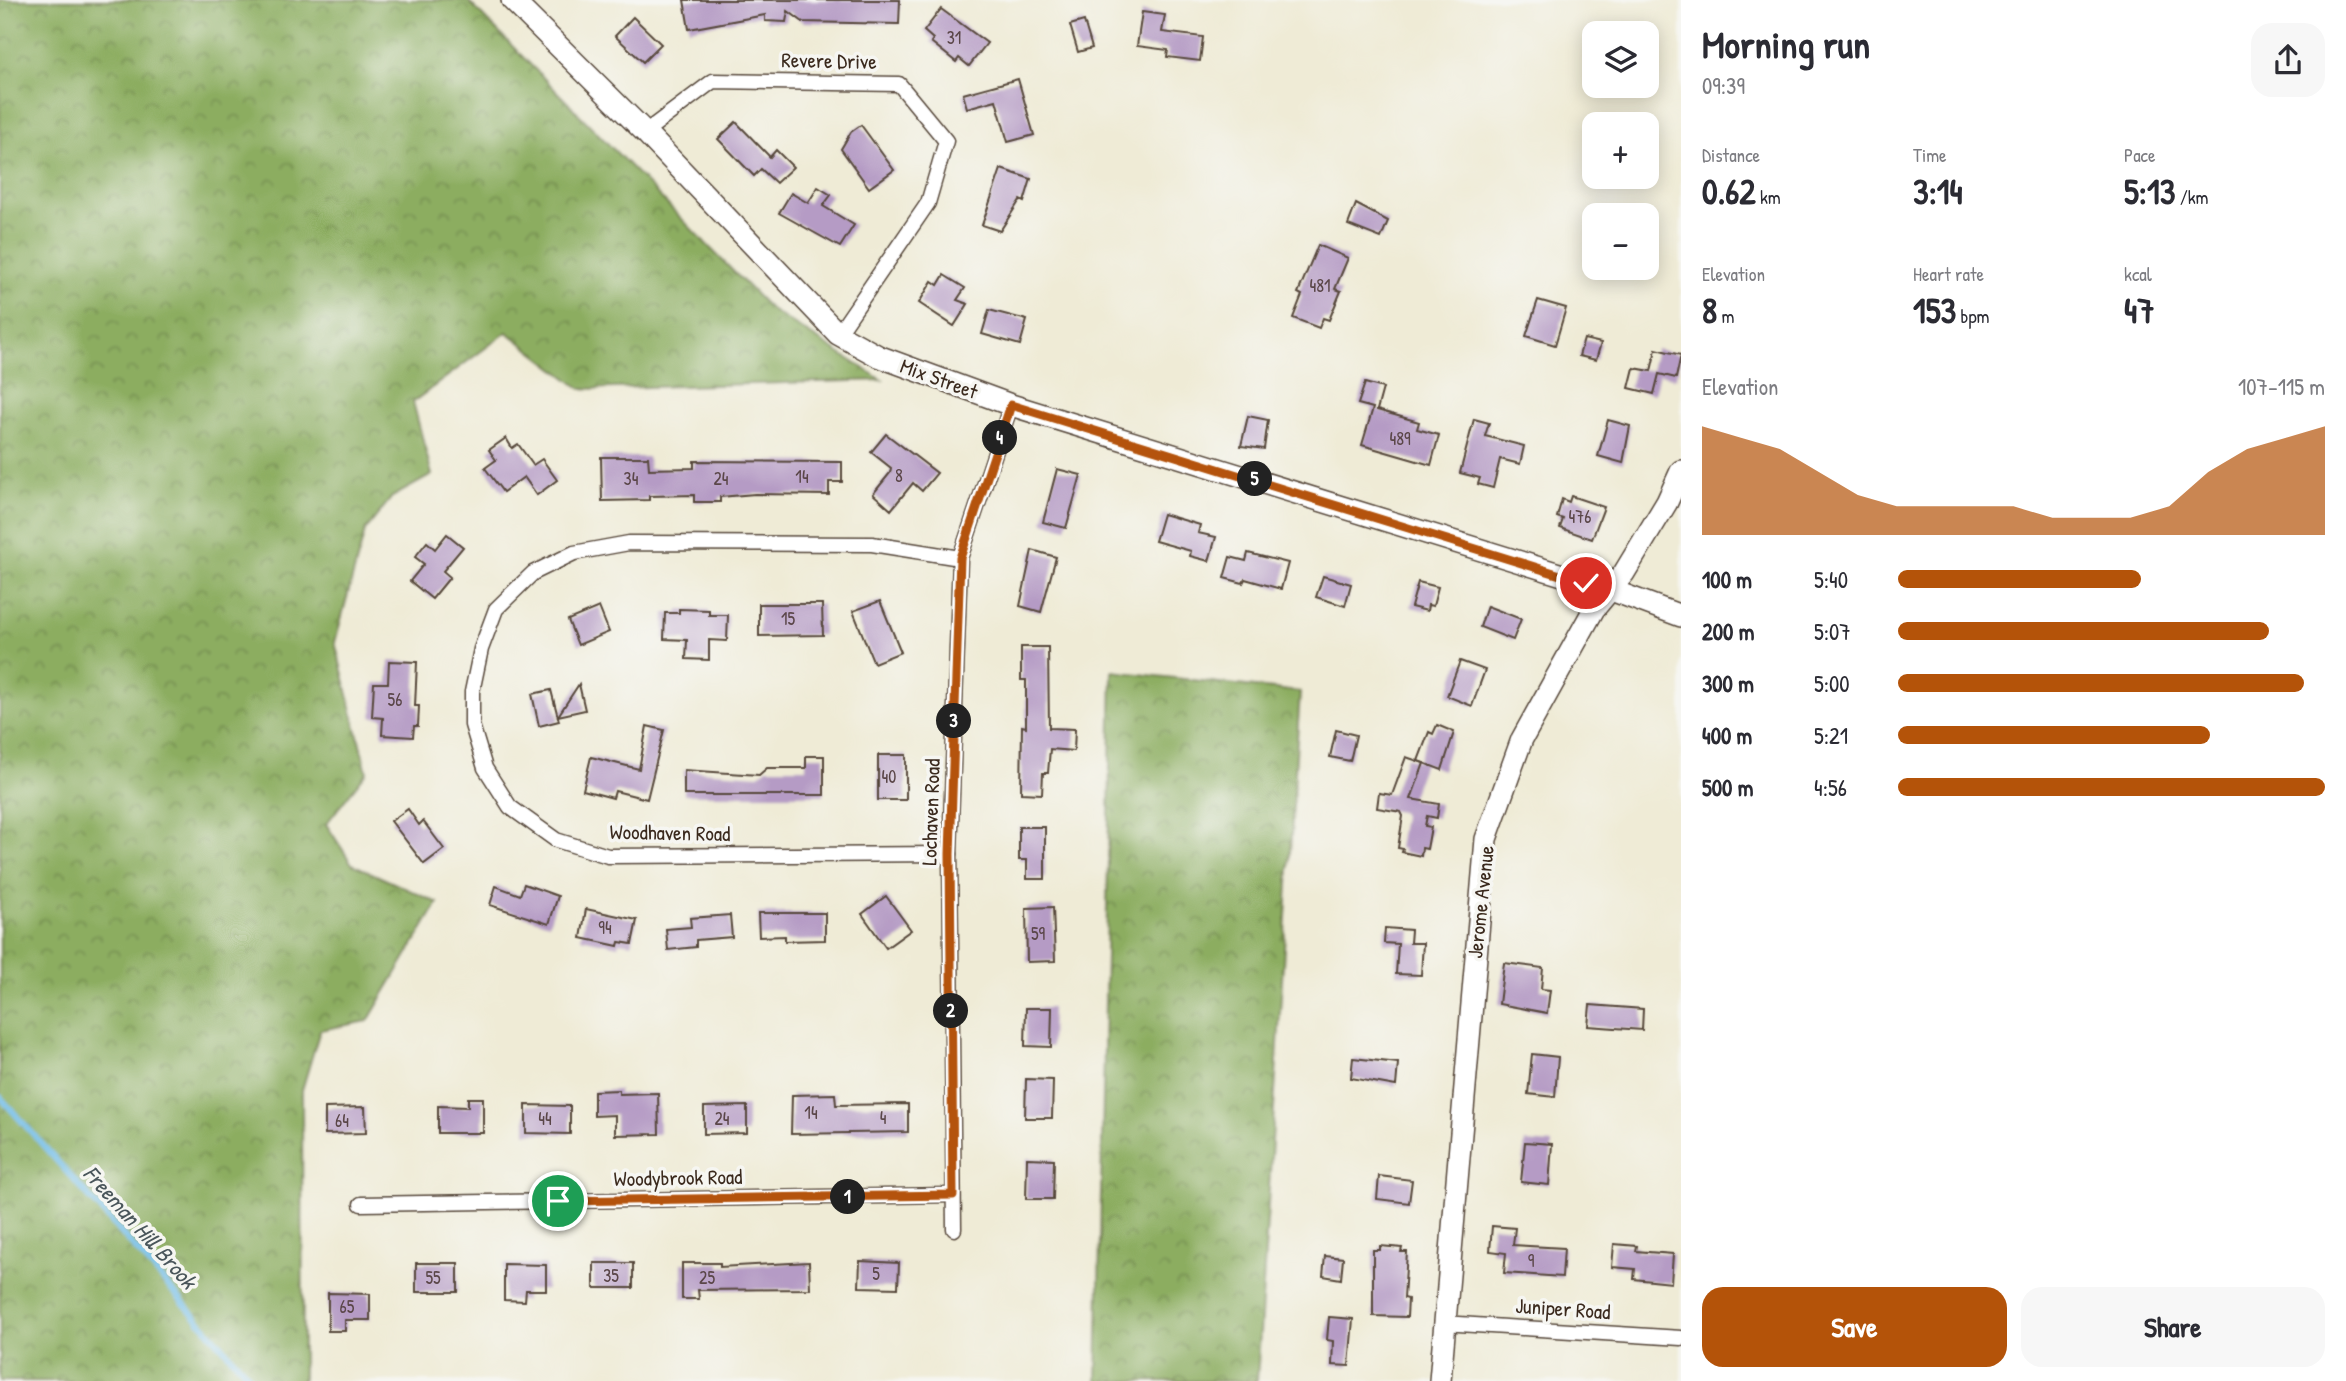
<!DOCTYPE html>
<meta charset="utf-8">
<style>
:root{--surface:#fff;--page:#f7f7f7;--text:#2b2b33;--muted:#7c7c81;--accent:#b45309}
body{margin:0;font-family:"Patrick Hand",sans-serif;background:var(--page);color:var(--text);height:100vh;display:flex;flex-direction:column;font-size:26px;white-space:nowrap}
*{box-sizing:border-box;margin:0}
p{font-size:23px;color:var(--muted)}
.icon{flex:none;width:38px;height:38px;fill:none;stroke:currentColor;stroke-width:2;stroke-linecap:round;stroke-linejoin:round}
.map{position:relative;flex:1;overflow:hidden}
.drawer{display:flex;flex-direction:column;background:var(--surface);width:665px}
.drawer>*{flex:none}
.tools{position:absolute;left:1582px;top:21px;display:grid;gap:14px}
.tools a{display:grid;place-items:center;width:77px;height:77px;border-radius:14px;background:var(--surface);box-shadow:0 4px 18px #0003;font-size:35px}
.pin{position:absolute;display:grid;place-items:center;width:60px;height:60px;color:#fff;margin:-30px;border:4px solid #fff;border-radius:50%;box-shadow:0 2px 7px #0007}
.km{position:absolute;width:35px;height:35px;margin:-18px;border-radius:50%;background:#222;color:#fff;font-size:19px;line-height:35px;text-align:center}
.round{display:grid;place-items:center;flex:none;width:74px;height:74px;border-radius:21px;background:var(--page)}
.head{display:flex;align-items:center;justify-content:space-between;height:119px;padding:0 21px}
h1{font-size:38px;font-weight:700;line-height:52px}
.figures{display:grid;grid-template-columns:repeat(3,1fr);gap:10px;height:119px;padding:7px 21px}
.figures div{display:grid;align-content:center}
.figures b{font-size:35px;font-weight:700}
.figures small{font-size:19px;font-weight:400}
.figures p{font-size:19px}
.chart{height:196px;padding:14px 21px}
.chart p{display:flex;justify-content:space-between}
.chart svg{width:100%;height:126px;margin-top:7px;fill:var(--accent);opacity:.7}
.action{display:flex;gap:14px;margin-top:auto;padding:14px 21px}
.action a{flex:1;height:80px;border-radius:21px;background:var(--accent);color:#fff;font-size:28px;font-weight:700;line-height:80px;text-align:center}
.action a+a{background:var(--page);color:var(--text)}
ul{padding:0 21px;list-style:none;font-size:23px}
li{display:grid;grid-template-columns:112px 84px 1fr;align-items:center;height:52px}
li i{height:18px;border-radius:9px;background:var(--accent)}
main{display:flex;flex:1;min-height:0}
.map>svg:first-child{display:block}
.forest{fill:url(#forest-crowns);stroke:#646c40;stroke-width:2}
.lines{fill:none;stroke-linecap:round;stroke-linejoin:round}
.stream{stroke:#6ebce8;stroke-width:6}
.building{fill:#b59bc5}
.minor-casing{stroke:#56473a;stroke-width:17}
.secondary-casing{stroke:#56473a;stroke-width:24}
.minor{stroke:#fff;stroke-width:14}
.secondary{stroke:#fff;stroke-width:21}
.route-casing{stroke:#fff;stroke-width:14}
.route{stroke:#b45309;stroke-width:9}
.labels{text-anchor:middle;stroke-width:7;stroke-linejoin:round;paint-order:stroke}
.number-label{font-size:18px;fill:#5a4648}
.street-label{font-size:21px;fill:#3b2a1e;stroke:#f6f6f2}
.water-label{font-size:23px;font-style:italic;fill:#4a565b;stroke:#f6f6f2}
</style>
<main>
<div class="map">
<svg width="1681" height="1381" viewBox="0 0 1681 1381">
<defs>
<pattern id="forest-crowns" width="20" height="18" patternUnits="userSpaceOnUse" patternTransform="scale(1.75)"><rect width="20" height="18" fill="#8cad61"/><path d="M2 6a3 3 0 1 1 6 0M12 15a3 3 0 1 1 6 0" fill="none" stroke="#748d4f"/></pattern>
</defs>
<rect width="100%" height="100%" fill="#f6f6f2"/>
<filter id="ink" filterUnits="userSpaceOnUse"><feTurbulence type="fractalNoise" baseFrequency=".0143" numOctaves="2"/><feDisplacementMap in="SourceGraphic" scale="14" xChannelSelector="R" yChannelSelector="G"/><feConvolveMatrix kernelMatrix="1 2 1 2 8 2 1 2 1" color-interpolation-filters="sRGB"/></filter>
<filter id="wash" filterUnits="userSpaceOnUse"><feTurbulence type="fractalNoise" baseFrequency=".00686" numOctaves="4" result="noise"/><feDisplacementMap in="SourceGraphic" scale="28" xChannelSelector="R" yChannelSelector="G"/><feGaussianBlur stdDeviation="1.57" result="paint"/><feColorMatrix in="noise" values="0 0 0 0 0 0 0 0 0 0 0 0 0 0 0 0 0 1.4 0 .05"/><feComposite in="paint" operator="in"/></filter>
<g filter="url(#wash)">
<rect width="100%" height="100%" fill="#efebd6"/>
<!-- forest -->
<g class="forest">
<polygon points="0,0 467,0 771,310 882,380 581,389 507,332 413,402 432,475 392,497 365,531 335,642 367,772 326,824 352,864 438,903 368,1021 320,1030 302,1090 303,1381 0,1381"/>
<polygon points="1112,671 1300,692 1257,1381 1097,1381"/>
</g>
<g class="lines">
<!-- stream -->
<polyline class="stream" points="0,1097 253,1381"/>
</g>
<g id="blocks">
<!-- building -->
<g class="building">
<polygon points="684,0 900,0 899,24 803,22 788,11 786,22 765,21 765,15 689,29"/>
<polygon points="941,9 987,43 969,66 959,58 956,62 931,42 933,39 924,31"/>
<polygon points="1142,12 1165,15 1162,32 1203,37 1200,61 1167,57 1168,50 1137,46"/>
<polygon points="633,17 661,44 643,62 615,36"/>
<polygon points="1084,21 1092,48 1078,52 1070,25"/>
<polygon points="1018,79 1034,135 1008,142 996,100 967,108 963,94"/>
<polygon points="736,122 770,157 776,150 793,167 776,183 761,169 754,176 718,139"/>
<polygon points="861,125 894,170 869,188 841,149 851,132"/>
<polygon points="1001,169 1031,179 1024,202 1020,200 1000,231 982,225"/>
<polygon points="818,187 831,195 823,206 854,225 840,247 779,213 791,193 808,203"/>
<polygon points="1356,204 1388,221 1381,238 1348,225"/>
<polygon points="1318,245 1348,258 1335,289 1341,291 1329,320 1323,318 1319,328 1293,318 1302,295 1298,293"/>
<polygon points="944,275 965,288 957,300 968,304 954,326 919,303 932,281 938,285"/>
<polygon points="1538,300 1566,308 1555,345 1526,336"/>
<polygon points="989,310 1027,320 1020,345 982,334"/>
<polygon points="1584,339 1601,343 1596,360 1579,356"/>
<polygon points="1656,349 1681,355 1676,378 1659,374 1654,394 1629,388 1634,368 1651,371"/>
<polygon points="1365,383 1383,388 1377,410 1419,422 1417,429 1439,435 1431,465 1362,445 1373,408 1358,404"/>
<polygon points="1248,416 1268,420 1264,449 1241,446"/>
<polygon points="1474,419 1489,423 1485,436 1524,446 1520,464 1500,459 1493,488 1478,484 1480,478 1460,473"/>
<polygon points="1608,420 1630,426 1623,463 1598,456"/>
<polygon points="886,434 937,473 922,491 913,483 891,510 873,494 890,473 891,468 871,452"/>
<polygon points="506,438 512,448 518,444 533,465 542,459 557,480 537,495 524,477 503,492 485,468 496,460 489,450"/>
<polygon points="601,457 648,457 649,469 694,468 694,461 842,462 842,482 829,482 829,495 755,494 720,497 720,502 694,502 694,495 649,496 649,500 602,501"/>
<polygon points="1057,469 1081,475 1066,528 1043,522"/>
<polygon points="1571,496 1604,507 1592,539 1560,528 1563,519 1557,517 1562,499 1569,502"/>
<polygon points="1163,514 1200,525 1198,533 1216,537 1209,561 1190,556 1191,551 1155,541"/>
<polygon points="447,534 463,547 443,571 450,577 432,599 410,581 424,564 415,557 427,542 435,549"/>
<polygon points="1032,550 1056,557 1041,612 1020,606"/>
<polygon points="1248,553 1288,563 1281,589 1245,579 1243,583 1224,578 1230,557 1246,561"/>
<polygon points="1323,576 1351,584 1345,606 1316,597"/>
<polygon points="1418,582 1438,587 1433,606 1428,605 1427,611 1411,607"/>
<polygon points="880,601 901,652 874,663 853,611"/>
<polygon points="759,604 822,604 823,635 759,636"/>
<polygon points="1487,606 1521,619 1513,640 1480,627"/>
<polygon points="599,607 609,632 578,645 568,620"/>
<polygon points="679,609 709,610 709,615 728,615 727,641 709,640 709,660 686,659 687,640 664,639 665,613 679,613"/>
<polygon points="1021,647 1048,647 1049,728 1075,729 1074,751 1050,749 1048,773 1043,773 1042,794 1021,793 1022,726 1026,727 1026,680 1021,680"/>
<polygon points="389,661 417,662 415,706 419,706 418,726 414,726 413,737 382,735 383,718 372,717 374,683 388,683"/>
<polygon points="1460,661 1485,670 1472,706 1447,696"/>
<polygon points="579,684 585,710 558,716"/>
<polygon points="551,690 559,721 539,726 532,694"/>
<polygon points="1437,725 1454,732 1442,770 1418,761 1429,732 1433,734"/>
<polygon points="647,726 664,730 647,799 615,791 613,798 583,790 591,757 639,769"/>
<polygon points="1336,730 1356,735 1350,761 1330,757"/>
<rect x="878" y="755" width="28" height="45"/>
<polygon points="806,756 824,756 824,795 684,795 684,770 759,775 767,768 806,768"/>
<polygon points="1406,757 1424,763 1411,799 1439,804 1437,818 1427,816 1425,826 1431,827 1427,849 1422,848 1421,856 1402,852 1403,849 1398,848 1403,816 1401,812 1377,808 1379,793 1392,795"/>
<polygon points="408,809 419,825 423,821 444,849 424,864 391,821"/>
<polygon points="1019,827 1045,827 1045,879 1027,879 1027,860 1019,860"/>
<polygon points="524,884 558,896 549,924 490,905 496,886 520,895"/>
<polygon points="886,896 911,930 886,948 862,914"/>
<polygon points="1053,907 1055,961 1027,962 1026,908"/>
<polygon points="586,909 637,920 632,944 619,942 618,946 581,938"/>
<polygon points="758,913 825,913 825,940 785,941 785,936 759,937"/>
<polygon points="730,915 732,937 696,940 696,947 668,950 666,929 691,927 690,918"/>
<polygon points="1385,928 1411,930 1410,943 1423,943 1421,975 1396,974 1398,944 1384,943"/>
<polygon points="1504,963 1543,968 1541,989 1550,990 1547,1013 1499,1004"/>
<polygon points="1590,1005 1643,1009 1642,1030 1588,1026"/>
<polygon points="1026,1008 1052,1008 1051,1047 1025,1046"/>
<polygon points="1532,1054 1558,1057 1555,1097 1528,1094"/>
<polygon points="1353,1058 1398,1063 1396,1086 1351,1078"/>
<polygon points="1026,1079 1053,1080 1052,1118 1025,1118"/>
<polygon points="619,1090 619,1094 658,1093 659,1134 615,1135 615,1115 594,1116 594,1091"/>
<polygon points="835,1094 836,1105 908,1104 908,1132 791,1134 792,1095"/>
<polygon points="468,1098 483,1098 483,1133 438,1133 438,1106 468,1107"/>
<polygon points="526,1105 570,1106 570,1134 526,1133"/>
<polygon points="747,1106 747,1133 704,1134 704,1107"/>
<polygon points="365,1107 366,1133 325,1134 325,1108"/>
<polygon points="1525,1142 1552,1144 1549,1185 1521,1182"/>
<polygon points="1027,1158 1054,1159 1053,1199 1026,1199"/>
<polygon points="1379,1176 1412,1180 1409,1203 1377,1199"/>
<polygon points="1492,1226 1515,1228 1513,1245 1564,1248 1562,1277 1504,1273 1506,1253 1490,1251"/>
<polygon points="1614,1244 1637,1246 1636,1251 1673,1254 1671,1283 1634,1279 1635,1269 1612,1267"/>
<polygon points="1380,1246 1402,1248 1401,1252 1407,1252 1404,1298 1408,1299 1407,1317 1373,1316 1373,1250 1380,1250"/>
<polygon points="1325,1256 1343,1258 1341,1279 1323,1276"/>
<polygon points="860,1261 899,1263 898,1288 859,1287"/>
<polygon points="809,1262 810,1289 698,1290 699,1299 682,1299 682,1263 720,1263 720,1267"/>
<rect x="416" y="1263" width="42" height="29"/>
<rect x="594" y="1263" width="39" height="25"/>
<polygon points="504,1264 546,1265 546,1290 526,1290 525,1301 504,1300"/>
<polygon points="328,1293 370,1294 370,1320 345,1320 345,1331 328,1331"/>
<polygon points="1329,1317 1353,1319 1349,1366 1332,1365 1333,1341 1327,1340"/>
</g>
</g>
</g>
<g filter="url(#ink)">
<use href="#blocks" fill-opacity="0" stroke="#56473a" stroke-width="2"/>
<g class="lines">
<defs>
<g id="minor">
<polyline points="645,132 713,81 899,84 946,141 928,203 838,334"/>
<polyline points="950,854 608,856 556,840 510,807 485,768 472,725 472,692 481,649 496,609 533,573 574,553 629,543 872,544 960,558"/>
<polyline points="361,1204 953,1195"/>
<polyline points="954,1229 950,854 960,558 1011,405"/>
<polyline points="1443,1323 1681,1338"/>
</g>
<g id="secondary">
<polyline points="512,0 645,132 838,334 878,356 1011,405 1611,590 1681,616"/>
<polyline points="1440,1381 1486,839 1522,739 1594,609 1624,573 1667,502 1681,471"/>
</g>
</defs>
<!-- minor casing -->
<use href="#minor" class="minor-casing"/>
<!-- secondary casing -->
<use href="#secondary" class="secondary-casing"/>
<!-- minor -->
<use href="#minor" class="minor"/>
<!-- secondary -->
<use href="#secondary" class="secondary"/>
</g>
</g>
<g class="lines" filter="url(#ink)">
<defs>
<polyline id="route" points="558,1201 953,1195 950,854 960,558 1011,405 1586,583"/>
</defs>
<!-- route casing -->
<use href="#route" class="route-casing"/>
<!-- route -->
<use href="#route" class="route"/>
</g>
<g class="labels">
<!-- number labels -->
<g class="number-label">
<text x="954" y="44">31</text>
<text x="1320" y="292">481</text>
<text x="1400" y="445">489</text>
<text x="899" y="482">8</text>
<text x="802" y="483">14</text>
<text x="631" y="485">34</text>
<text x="721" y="485">24</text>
<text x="1580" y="523">476</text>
<text x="788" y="625">15</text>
<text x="395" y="706">56</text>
<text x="889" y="783">40</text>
<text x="605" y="934">94</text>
<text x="1038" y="940">59</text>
<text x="811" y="1119">14</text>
<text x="883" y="1124">4</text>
<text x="545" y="1125">44</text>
<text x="722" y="1125">24</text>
<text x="342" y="1127">64</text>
<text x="1531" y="1267">9</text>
<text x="876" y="1280">5</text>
<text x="611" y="1282">35</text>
<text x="433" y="1284">55</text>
<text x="707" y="1284">25</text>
<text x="347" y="1313">65</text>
</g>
<!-- street labels -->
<g class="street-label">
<text transform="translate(829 61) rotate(1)" y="7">Revere Drive</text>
<text transform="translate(939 379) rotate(20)" y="7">Mix Street</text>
<text transform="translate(931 812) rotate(-88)" y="7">Lochaven Road</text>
<text transform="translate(670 833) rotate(1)" y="7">Woodhaven Road</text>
<text transform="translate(1481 902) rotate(-84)" y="7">Jerome Avenue</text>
<text transform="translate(678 1178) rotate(-1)" y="7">Woodybrook Road</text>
<text transform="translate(1563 1309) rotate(4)" y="7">Juniper Road</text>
</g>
<!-- water labels -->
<g class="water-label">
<text transform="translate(140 1227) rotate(48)" y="8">Freeman Hill Brook</text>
</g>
</g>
</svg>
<div class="tools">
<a><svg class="icon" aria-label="layers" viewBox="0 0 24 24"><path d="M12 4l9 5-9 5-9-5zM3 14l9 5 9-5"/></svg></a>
<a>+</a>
<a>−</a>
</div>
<div class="pin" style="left:558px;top:1201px;background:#1e9e55"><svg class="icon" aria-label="arrive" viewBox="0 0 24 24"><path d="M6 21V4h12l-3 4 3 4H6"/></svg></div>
<div class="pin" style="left:1586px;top:583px;background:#d93025"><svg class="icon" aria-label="check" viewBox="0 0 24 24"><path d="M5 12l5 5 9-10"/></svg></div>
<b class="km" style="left:848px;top:1197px">1</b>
<b class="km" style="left:951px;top:1011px">2</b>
<b class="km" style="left:954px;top:721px">3</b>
<b class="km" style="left:1000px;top:438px">4</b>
<b class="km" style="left:1255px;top:479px">5</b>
</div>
<section class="drawer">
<div class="head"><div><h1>Morning run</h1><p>09:39</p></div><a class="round"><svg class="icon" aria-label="share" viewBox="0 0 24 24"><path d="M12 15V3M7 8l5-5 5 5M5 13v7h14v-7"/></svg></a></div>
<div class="figures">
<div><p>Distance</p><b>0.62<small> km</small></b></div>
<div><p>Time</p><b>3:14</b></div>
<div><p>Pace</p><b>5:13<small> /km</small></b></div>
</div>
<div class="figures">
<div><p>Elevation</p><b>8<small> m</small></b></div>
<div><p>Heart rate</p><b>153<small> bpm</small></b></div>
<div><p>kcal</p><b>47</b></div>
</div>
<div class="chart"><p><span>Elevation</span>107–115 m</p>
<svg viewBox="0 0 160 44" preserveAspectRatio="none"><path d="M0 44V6L10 10L20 14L30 22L40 30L50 34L60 34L70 34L80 34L90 38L100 38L110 38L120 34L130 22L140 14L150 10L160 6V44z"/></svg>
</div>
<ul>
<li><b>100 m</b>5:40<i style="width:57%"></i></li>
<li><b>200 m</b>5:07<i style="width:87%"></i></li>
<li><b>300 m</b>5:00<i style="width:95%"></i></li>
<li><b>400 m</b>5:21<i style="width:73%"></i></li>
<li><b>500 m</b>4:56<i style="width:100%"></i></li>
</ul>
<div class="action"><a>Save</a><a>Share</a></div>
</section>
</main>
